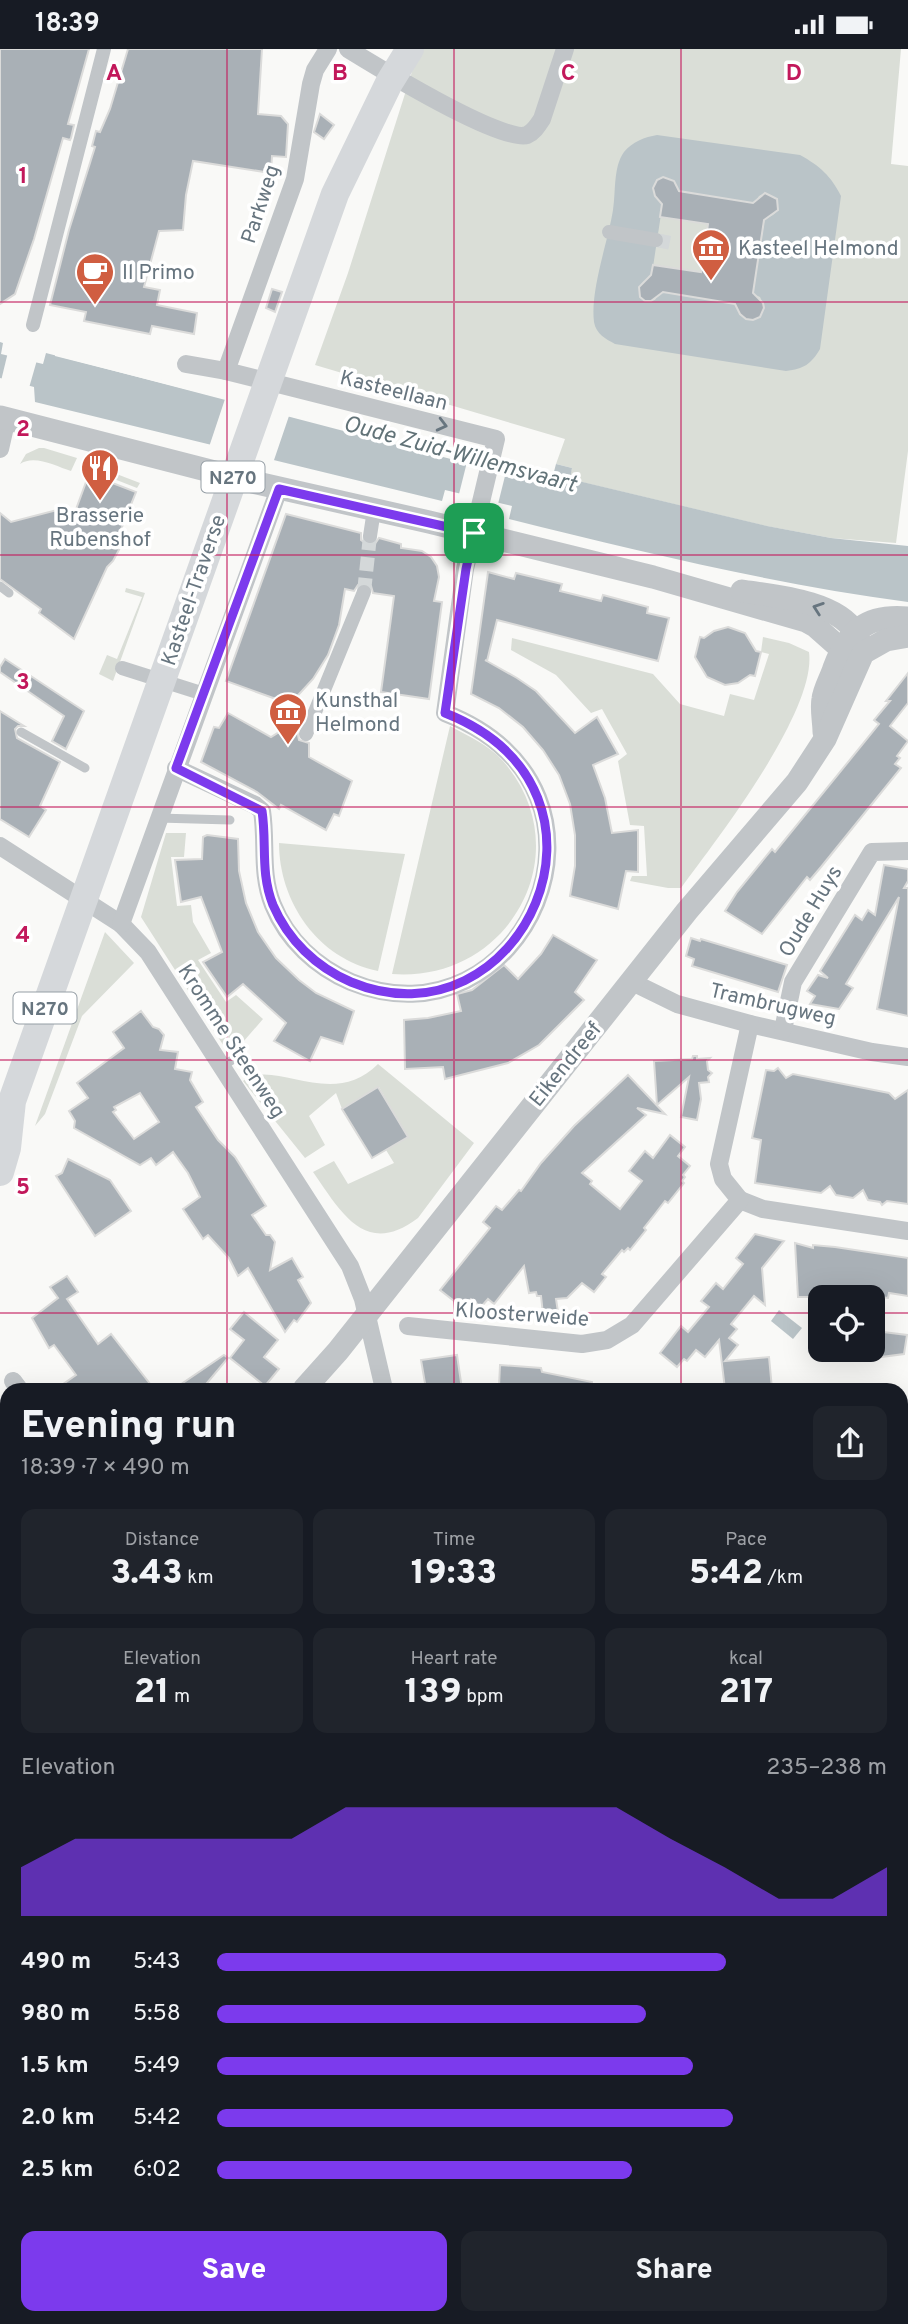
<!DOCTYPE html>
<meta charset="utf-8">
<style>
:root{--surface:#171b24;--page:#20242c;--text:#f1f3f6;--muted:#9ea1a6;--accent:#7c3aed}
body{margin:0;font-family:Overpass,sans-serif;background:var(--page);color:var(--text);height:100vh;display:flex;flex-direction:column;font-size:26px;white-space:nowrap}
*{box-sizing:border-box;margin:0}
p{font-size:23px;color:var(--muted)}
.icon{flex:none;width:38px;height:38px;fill:none;stroke:currentColor;stroke-width:2;stroke-linecap:round;stroke-linejoin:round}
.map{position:relative;flex:1;overflow:hidden}
.panel{position:absolute;left:0px;top:1334px;width:908px;height:942px;display:flex;flex-direction:column;background:var(--surface);border-radius:21px 21px 0 0;box-shadow:0 7px 28px #0002}
.panel>*{flex:none}
.fabs{position:absolute;left:808px;top:1236px;display:grid;gap:14px}
.fabs a{display:grid;place-items:center;width:77px;height:77px;border-radius:14px;background:var(--surface);box-shadow:0 7px 28px #0002;font-size:35px}
.pin{position:absolute;display:grid;place-items:center;width:60px;height:60px;color:#fff;margin:-30px;border-radius:14px;box-shadow:0 4px 10px #0006}
.round{display:grid;place-items:center;flex:none;width:74px;height:74px;border-radius:14px;background:var(--page)}
.headline{display:flex;align-items:center;justify-content:space-between;height:119px;padding:0 21px}
h1{font-size:38px;font-weight:800;line-height:52px}
.figures{display:grid;grid-template-columns:repeat(3,1fr);gap:10px;height:119px;padding:7px 21px}
.figures div{display:grid;align-content:center;border-radius:14px;background:var(--page);text-align:center}
.figures b{font-size:35px;font-weight:800}
.figures small{font-size:19px;font-weight:400}
.figures p{font-size:19px}
.chart{height:196px;padding:14px 21px}
.chart p{display:flex;justify-content:space-between}
.chart svg{width:100%;height:126px;margin-top:7px;fill:var(--accent);opacity:.7}
.action{display:flex;gap:14px;margin-top:auto;padding:14px 21px}
.action a{flex:1;height:80px;border-radius:14px;background:var(--accent);color:#fff;font-size:28px;font-weight:800;line-height:80px;text-align:center}
.action a+a{background:var(--page);color:var(--text)}
ul{padding:0 21px;list-style:none;font-size:23px}
li{display:grid;grid-template-columns:112px 84px 1fr;align-items:center;height:52px}
li i{height:18px;border-radius:9px;background:var(--accent)}
.status{display:flex;justify-content:space-between;align-items:center;height:49px;padding:0 35px;background:var(--surface);direction:ltr}
.status svg{height:19px;fill:currentColor}
.map>svg:first-child{display:block}
.green{fill:#daded7}
.water{fill:#bac4c8;fill-rule:evenodd}
.pier{fill:#f9f9f7}
.building{fill:#a9b0b6;stroke:#dbdbda;stroke-width:2;fill-rule:evenodd}
.lines{fill:none;stroke-linecap:round;stroke-linejoin:round}
.pedestrian-tunnel{stroke:#d4d8d9;stroke-width:14;stroke-dasharray:14 7;stroke-linecap:butt}
.service{stroke:#c1c5c8;stroke-width:9}
.pedestrian{stroke:#c1c5c8;stroke-width:14}
.minor{stroke:#c1c5c8;stroke-width:18}
.tertiary{stroke:#c1c5c8;stroke-width:23}
.primary{stroke:#d5d8db;stroke-width:28}
.oneway{stroke:#67757f}
.route-casing{stroke:#fff;stroke-width:14}
.route{stroke:#7c3aed;stroke-width:9}
.grid{fill:none;stroke:#c2185b;stroke-width:2;stroke-opacity:0.55}
.labels{text-anchor:middle;stroke-width:7;stroke-linejoin:round;paint-order:stroke}
.shield{fill:#fff;stroke:#959ea5;stroke-width:2}
.shield-label{font-size:19px;font-weight:bold;fill:#67757f}
.street-label{font-size:21px;fill:#67757f;stroke:#fff}
.poi-label{font-size:21px;fill:#67757f;stroke:#fff;text-anchor:start}
.water-label{font-size:23px;font-style:italic;fill:#627378;stroke:#fff}
.grid-label{font-size:23px;text-anchor:middle;font-weight:bold;fill:#c2185b;stroke:#fff;stroke-width:7;stroke-linejoin:round;paint-order:stroke}
</style>
<div class="status"><b>18:39</b><svg viewBox="0 0 49 12"><path d="M0 12V9h3v3zM5 12V6h3v6zM10 12V3h3v9zM15 12V0h3v12zM26 1h20v11H26zM47 4h2v5h-2z"/></svg></div>
<div class="map">
<svg width="908" height="2275" viewBox="0 0 908 2275">
<rect width="100%" height="100%" fill="#f9f9f7"/>
<!-- green -->
<g class="green">
<polygon points="422,0 901,0 891,115 908,117 908,402 896,494 831,489 766,477 569,430 572,419 556,415 565,390 315,316 348,224 417,7"/>
<path d="M 39,399 L 44,399 L 77,409 L 71,422 C 56,417 34,405 20,415 L 26,405 Z"/>
<polygon points="93,416 140,434 137,439 91,421"/>
<polygon points="126,539 145,544 113,632 99,625 107,606 117,610 142,548 125,543"/>
<path d="M 763,588 L 789,594 L 809,603 C 817,662 717,790 681,839 L 668,839 L 630,832 L 632,827 L 647,827 L 644,777 L 630,776 L 618,712 L 627,705 L 602,660 L 591,664 L 556,626 L 511,601 L 512,589 L 653,625 L 680,655 L 724,667 L 730,645 L 754,651 L 769,605 L 761,603 Z"/>
<path d="M 450,677 C 468,687 489,696 503,712 C 582,803 509,934 392,925 Z"/>
<polygon points="166,784 186,784 184,808 171,808 177,857 191,856 193,873 211,904 198,911 226,953 236,946 263,970 237,1000 227,1002 141,868"/>
<path d="M 279,794 L 405,805 L 378,922 C 318,910 279,853 279,794 Z"/>
<polygon points="105,883 134,914 82,967 45,1065 35,1077"/>
<path d="M 378,1015 L 474,1094 L 418,1169 C 365,1209 341,1163 313,1123 L 334,1112 L 348,1135 L 394,1114 L 386,1101 L 407,1087 L 379,1038 L 342,1060 L 336,1044 L 309,1067 L 325,1096 L 305,1109 L 243,1032 C 273,1008 332,1062 378,1015 Z"/>
<polygon points="908,1391 908,1487 901,1487 901,1392"/>
<polygon points="0,2171 7,2222 7,2268 13,2268 14,2275 7,2275 0,2212"/>
</g>
<!-- water -->
<g class="water">
<path d="M 657,86 L 800,106 C 820,117 831,127 841,147 L 820,300 C 811,315 804,320 786,322 L 615,295 C 606,290 596,285 594,273 C 590,241 608,193 613,161 C 616,143 613,118 624,103 C 632,93 645,88 657,86 ZM 663,128 L 673,132 L 677,142 L 755,154 L 759,147 L 765,144 L 777,150 C 779,160 776,168 765,168 L 753,245 L 760,248 L 764,257 L 760,268 C 748,274 739,268 738,256 L 660,242 L 655,251 L 649,252 L 641,249 L 639,238 L 644,232 L 651,231 L 663,152 L 655,147 L 653,139 L 657,131 Z"/>
<path d="M 0,293 L 3,294 L 1,305 L 43,315 L 46,304 L 520,428 L 551,434 L 556,415 L 572,419 L 570,430 L 767,477 L 831,489 L 908,497 L 908,553 C 773,535 642,503 509,470 L 512,457 L 445,441 L 442,452 L 35,353 L 34,338 L 0,329 Z"/>
<polygon points="779,1261 802,1279 793,1290 771,1272"/>
</g>
<!-- pier -->
<g class="pier">
<polygon points="8,303 37,311 29,339 1,332"/>
<polygon points="55,303 453,405 454,409 289,367 273,414 209,398 225,350 55,307"/>
<polygon points="467,413 506,423 498,455 459,445"/>
</g>
<!-- building -->
<g class="building">
<polygon points="0,0 89,0 68,75 74,76 71,89 70,91 63,89 34,190 15,245 0,255"/>
<polygon points="128,0 262,0 258,65 281,67 288,75 286,108 272,107 271,124 193,112 186,146 183,181 159,182 144,238 160,241 157,256 197,264 194,285 152,277 150,285 84,272 86,263 50,256 69,181 95,98 92,97 96,82 100,83 110,60"/>
<polygon points="320,65 334,76 324,90 314,83"/>
<polygon points="663,128 674,132 679,142 753,154 765,144 777,150 778,161 764,171 753,244 763,254 764,259 760,268 753,271 746,270 740,265 735,255 663,243 651,252 645,252 640,248 639,238 651,226 653,216 701,223 708,175 660,168 662,155 655,147 653,139 657,131"/>
<polygon points="272,240 282,243 275,263 266,259"/>
<polygon points="89,425 136,443 120,483 123,485 120,499 113,512 107,518 74,590 39,564 41,560 0,530 0,464 11,473 57,461 75,463"/>
<polygon points="286,465 361,484 361,491 368,496 374,496 379,489 401,495 401,499 422,502 431,508 437,517 439,528 434,552 442,553 429,650 381,643 394,547 373,544 371,537 363,533 358,536 354,542 345,540 339,576 328,606 313,630 290,655 226,632"/>
<polygon points="488,523 514,530 516,524 562,535 560,542 601,552 603,546 648,558 647,564 669,569 658,612 497,571 487,612 485,611 517,629 536,642 575,684 597,668 618,705 593,716 605,749 612,784 638,781 638,823 626,822 618,860 570,847 575,817 575,786 570,755 559,726 543,701 523,678 499,659 471,645"/>
<polygon points="728,578 745,584 756,602 761,603 755,627 750,626 738,634 725,636 707,628 695,608 700,588 704,589 714,582"/>
<polygon points="5,610 84,662 66,700 52,692 64,667 0,623 0,618"/>
<polygon points="908,624 908,654 890,677 908,692 897,707 900,709 895,715 901,719 821,818 810,831 807,828 762,885 725,862 737,843 772,800 775,803 879,675 874,671 890,652 886,652"/>
<polygon points="0,662 24,677 18,677 15,680 17,689 60,713 40,757 46,761 29,788 0,770"/>
<polygon points="228,664 271,688 289,677 297,681 299,691 309,694 309,708 352,732 339,767 334,765 326,781 281,756 279,760 257,743 201,713 214,678 219,679"/>
<polygon points="207,786 238,790 239,822 246,854 258,883 276,909 299,931 316,944 354,962 343,995 321,988 310,1012 274,992 286,974 243,935 227,948 203,913 222,903 201,848 181,853 175,811 202,810 203,788"/>
<polygon points="884,816 908,820 908,832 904,839 908,839 908,967 877,960 899,848 846,935 853,939 839,960 810,955 815,947 807,942 818,926 828,929 820,922 855,866 862,871 868,861 875,866"/>
<polygon points="553,886 597,911 575,943 584,951 539,996 508,1014 445,1030 443,1018 405,1020 404,971 428,969 461,962 457,945 472,941 504,916 518,930 541,905"/>
<polygon points="691,889 700,892 701,890 787,916 778,943 692,917 694,910 686,907"/>
<path d="M 141,962 L 153,978 L 159,980 L 164,986 L 160,1001 L 178,1003 L 175,1020 L 192,1023 L 190,1031 L 203,1053 L 196,1058 L 218,1091 L 235,1108 L 266,1157 L 252,1166 L 266,1186 L 270,1186 L 275,1193 L 270,1221 L 292,1209 L 303,1228 L 298,1231 L 311,1254 L 297,1273 L 294,1271 L 285,1283 L 248,1219 L 238,1227 L 229,1209 L 208,1186 L 203,1190 L 183,1160 L 200,1148 L 188,1124 L 173,1103 L 156,1116 L 151,1109 L 140,1116 L 74,1079 L 75,1072 L 69,1062 L 88,1049 L 77,1034 L 124,999 L 113,983 ZM 140,1044 L 159,1073 L 134,1090 L 113,1063 L 116,1061 L 114,1058 Z"/>
<polygon points="693,1007 697,1007 697,1010 710,1009 707,1012 708,1021 712,1024 708,1028 709,1033 699,1034 701,1050 697,1071 681,1068 689,1028 657,1056 654,1012 692,1010"/>
<polygon points="778,1019 786,1029 793,1025 889,1044 895,1050 908,1041 908,1155 887,1152 882,1156 880,1153 868,1151 863,1141 853,1149 836,1146 830,1137 821,1144 755,1134 761,1091 752,1089 766,1021 774,1022"/>
<polygon points="628,1026 665,1065 637,1059 646,1066 582,1124 592,1132 590,1135 620,1160 642,1132 629,1122 645,1102 653,1109 670,1086 685,1098 678,1107 690,1117 683,1126 685,1128 682,1132 684,1134 668,1154 665,1152 655,1165 644,1179 646,1181 630,1201 628,1199 624,1203 622,1201 602,1225 606,1228 594,1243 582,1234 567,1249 556,1250 558,1263 543,1265 541,1247 537,1247 536,1243 529,1244 524,1217 494,1255 488,1250 481,1258 471,1250 463,1259 440,1241 490,1179 483,1173 496,1157 502,1161 519,1141 521,1142 541,1114 574,1077"/>
<polygon points="378,1038 408,1088 372,1109 342,1060"/>
<polygon points="68,1110 110,1131 131,1162 95,1187 56,1127 62,1124"/>
<polygon points="755,1185 784,1192 762,1219 765,1256 754,1247 731,1275 737,1280 729,1289 738,1296 725,1312 769,1308 772,1340 725,1340 719,1291 705,1308 696,1301 687,1312 684,1310 677,1318 660,1304 681,1277 688,1283 709,1258 701,1252 716,1234 723,1240 743,1215 736,1209"/>
<polygon points="795,1194 813,1199 813,1196 835,1198 908,1209 908,1247 889,1244 888,1249 832,1241 831,1248 798,1248"/>
<polygon points="67,1227 78,1243 67,1250 98,1295 111,1285 154,1340 56,1340 76,1326 54,1296 49,1299 32,1269 58,1249 50,1238"/>
<polygon points="244,1263 278,1291 264,1308 279,1320 265,1337 230,1309 244,1291 230,1280"/>
<polygon points="883,1283 907,1286 904,1305 873,1309 873,1291 882,1290"/>
<polygon points="224,1306 228,1309 202,1340 174,1340"/>
<polygon points="457,1306 462,1340 426,1340 421,1311"/>
<polygon points="500,1316 541,1319 542,1323 592,1333 592,1340 508,1340 508,1338 499,1338"/>
</g>
<g class="lines">
<!-- pedestrian-tunnel -->
<g class="pedestrian-tunnel">
<polyline points="656,191 671,194"/>
<polyline points="364,543 370,487"/>
</g>
<!-- service -->
<g class="service">
<polyline points="0,537 9,544"/>
<polyline points="21,683 85,719"/>
<polyline points="158,769 230,771"/>
<polyline points="223,1017 238,1007"/>
<polyline points="802,2268 807,2275"/>
</g>
<!-- pedestrian -->
<g class="pedestrian">
<polyline points="609,183 656,191"/>
<polyline points="33,276 104,0"/>
<polyline points="370,487 374,461"/>
<polyline points="122,619 204,645"/>
<polyline points="306,685 364,543"/>
</g>
<!-- minor -->
<g class="minor">
<path d="M 348,0 C 374,16 503,95 527,86 C 534,83 538,76 542,70 L 565,0"/>
<polyline points="226,322 295,130 311,35 315,21 328,0"/>
<polyline points="0,400 7,369"/>
<path d="M 176,719 L 255,756 L 262,762 C 267,794 260,824 273,856 C 287,891 316,918 351,933 C 522,1003 643,741 445,664 L 465,520 L 496,390 L 226,322 L 186,315"/>
<polyline points="0,797 121,875 148,903 350,1217 363,1250 384,1340"/>
<polyline points="121,875 279,440"/>
<polyline points="632,933 677,955 750,975 872,1003 908,1008"/>
<polyline points="783,981 793,933 872,803 908,802"/>
<polyline points="740,1151 763,1160 908,1182"/>
<polyline points="408,1277 582,1295 607,1291 632,1276 740,1151 723,1130 719,1115 750,975"/>
<polyline points="13,1332 19,1340"/>
<polyline points="901,1507 908,1507"/>
<polyline points="0,1702 7,1694"/>
<polyline points="0,1854 7,1854"/>
<polyline points="901,1970 908,1967"/>
<polyline points="0,2053 7,2107"/>
<polyline points="901,2225 908,2231"/>
<polyline points="26,2268 27,2275"/>
<polyline points="196,2275 223,2268"/>
<polyline points="308,2275 309,2268"/>
<polyline points="506,2275 517,2268"/>
<polyline points="851,2275 860,2268"/>
</g>
<!-- tertiary -->
<g class="tertiary">
<polyline points="0,368 257,434 429,473 653,528 806,572 815,577 841,600 863,604"/>
<path d="M 742,542 C 775,547 836,552 855,583 C 859,588 861,597 863,604"/>
<path d="M 824,683 C 824,673 821,660 823,650 C 824,640 831,629 834,619 C 848,582 866,565 908,569"/>
<polyline points="304,1340 338,1302 687,862 797,733 825,690 863,604 886,591 908,587"/>
<polyline points="0,1590 7,1592"/>
<polyline points="0,1614 7,1615"/>
</g>
<!-- primary -->
<polyline class="primary" points="0,1123 7,1099 12,1052 335,145 389,34 410,0"/>
</g>
<!-- one-way arrows -->
<defs><path id="oneway-chevron" d="M-2-3.5L2.5 0L-2 3.5" fill="none" stroke-width="1.6" stroke-linecap="round" stroke-linejoin="round" transform="scale(1.75)"/></defs>
<g class="oneway">
<use href="#oneway-chevron" transform="translate(442 376) rotate(14)"/>
<use href="#oneway-chevron" transform="translate(818 559) rotate(-161)"/>
</g>
<g class="lines">
<defs>
<path id="route" d="M 279,440 L 474,484 L 466,520 L 445,664 C 643,742 520,1003 351,933 C 316,918 288,891 273,856 C 260,823 267,795 262,762 L 176,719 Z"/>
</defs>
<!-- route casing -->
<use href="#route" class="route-casing"/>
<!-- route -->
<use href="#route" class="route"/>
</g>
<!-- grid -->
<path class="grid" d="M 227,0 L 227,1340M 454,0 L 454,1340M 681,0 L 681,1340M 0,253 L 908,253M 0,506 L 908,506M 0,758 L 908,758M 0,1011 L 908,1011M 0,1264 L 821,1264M 873,1264 L 908,1264M 0,1517 L 7,1517M 901,1517 L 908,1517M 0,1769 L 7,1769M 901,1769 L 908,1769M 0,2022 L 7,2022M 901,2022 L 908,2022M 227,2268 L 227,2275M 454,2268 L 454,2275M 681,2268 L 681,2275"/>
<!-- icons -->
<defs>
<symbol id="museum-pin" viewBox="-11 -11 22 30"><path d="M0 17L-7.5 6A9.5 9.5 0 1 1 7.5 6Z" fill="#d05e41" stroke="#fff"/><path d="M0-6L6-3V-2H-6V-3ZM-5-1h2V3h-2ZM-1-1h2V3h-2ZM3-1h2V3H3ZM-6 4H6V6H-6Z" fill="#fff"/></symbol>
<symbol id="cafe-pin" viewBox="-11 -11 22 30"><path d="M0 17L-7.5 6A9.5 9.5 0 1 1 7.5 6Z" fill="#d05e41" stroke="#fff"/><path d="M-5.5-4.5H6V0H3Q3 3.5 0 3.5H-2.5Q-5.5 3.5-5.5 0ZM3-3.2v2h1.7v-2ZM-6 4.5H4V6H-6Z" fill="#fff"/></symbol>
<symbol id="restaurant-pin" viewBox="-11 -11 22 30"><path d="M0 17L-7.5 6A9.5 9.5 0 1 1 7.5 6Z" fill="#d05e41" stroke="#fff"/><path d="M-5-6h1v4h1v-4h1v4h1v-4h1v5L-1.5 .5V6h-2V.5L-5-1ZM5-6V6H3V1.5H1.5Q1.5-4 5-6Z" fill="#fff"/></symbol>
</defs>
<g fill-rule="evenodd">
<use href="#museum-pin" x="689" y="177" width="44" height="60"/>
<use href="#cafe-pin" x="73" y="201" width="44" height="60"/>
<use href="#restaurant-pin" x="78" y="397" width="44" height="60"/>
<use href="#museum-pin" x="266" y="641" width="44" height="60"/>
</g>
<g class="labels">
<!-- shield labels -->
<g class="shield">
<rect x="201.5" y="412.5" width="63" height="31" rx="5"/>
<rect x="13.5" y="943.5" width="63" height="31" rx="5"/>
</g>
<g class="shield-label">
<text x="233" y="435">N270</text>
<text x="45" y="966">N270</text>
</g>
<!-- street labels -->
<g class="street-label">
<text transform="translate(260 155) rotate(-72)" y="7">Parkweg</text>
<text transform="translate(394 341) rotate(14)" y="7">Kasteellaan</text>
<text transform="translate(193 541) rotate(-71)" y="7">Kasteel-Traverse</text>
<text transform="translate(810 862) rotate(-59)" y="7">Oude Huys</text>
<text transform="translate(773 955) rotate(13)" y="7">Trambrugweg</text>
<text transform="translate(232 992) rotate(57)" y="7">Kromme Steenweg</text>
<text transform="translate(565 1015) rotate(-51)" y="7">Eikendreef</text>
<text transform="translate(522 1265) rotate(4)" y="7">Kloosterweide</text>
</g>
<!-- poi labels -->
<g class="poi-label">
<text x="738" y="206">Kasteel Helmond</text>
<text x="122" y="230">Il Primo</text>
<text x="100" y="473" text-anchor="middle">Brasserie<tspan x="100" dy="24">Rubenshof</tspan></text>
<text x="315" y="658">Kunsthal<tspan x="315" dy="24">Helmond</tspan></text>
</g>
<!-- water labels -->
<g class="water-label">
<text transform="translate(460 404) rotate(15)" y="8">Oude Zuid-Willemsvaart</text>
</g>
</g>
<g class="grid-label">
<text x="114" y="31">A</text>
<text x="340" y="31">B</text>
<text x="568" y="31">C</text>
<text x="794" y="31">D</text>
<text x="23" y="134">1</text>
<text x="23" y="387">2</text>
<text x="23" y="640">3</text>
<text x="23" y="893">4</text>
<text x="23" y="1145">5</text>
</g>
</svg>
<div class="fabs">
<a><svg class="icon" aria-label="locate" viewBox="0 0 24 24"><circle cx="12" cy="12" r="6"/><path d="M12 2v4M12 18v4M2 12h4M18 12h4"/></svg></a>
</div>
<div class="pin" style="left:474px;top:484px;background:#1e9e55"><svg class="icon" aria-label="arrive" viewBox="0 0 24 24"><path d="M6 21V4h12l-3 4 3 4H6"/></svg></div>
<section class="panel">
<div class="headline"><div><h1>Evening run</h1><p>18:39 · 7 × 490 m</p></div><a class="round"><svg class="icon" aria-label="share" viewBox="0 0 24 24"><path d="M12 15V3M7 8l5-5 5 5M5 13v7h14v-7"/></svg></a></div>
<div class="figures">
<div><p>Distance</p><b>3.43<small> km</small></b></div>
<div><p>Time</p><b>19:33</b></div>
<div><p>Pace</p><b>5:42<small> /km</small></b></div>
</div>
<div class="figures">
<div><p>Elevation</p><b>21<small> m</small></b></div>
<div><p>Heart rate</p><b>139<small> bpm</small></b></div>
<div><p>kcal</p><b>217</b></div>
</div>
<div class="chart"><p><span>Elevation</span>235–238 m</p>
<svg viewBox="0 0 160 44" preserveAspectRatio="none"><path d="M0 44V27L10 17L20 17L30 17L40 17L50 17L60 6L70 6L80 6L90 6L100 6L110 6L120 17L130 27L140 38L150 38L160 27V44z"/></svg>
</div>
<ul>
<li><b>490 m</b>5:43<i style="width:76%"></i></li>
<li><b>980 m</b>5:58<i style="width:64%"></i></li>
<li><b>1.5 km</b>5:49<i style="width:71%"></i></li>
<li><b>2.0 km</b>5:42<i style="width:77%"></i></li>
<li><b>2.5 km</b>6:02<i style="width:62%"></i></li>
</ul>
<div class="action"><a>Save</a><a>Share</a></div>
</section>
</div>
